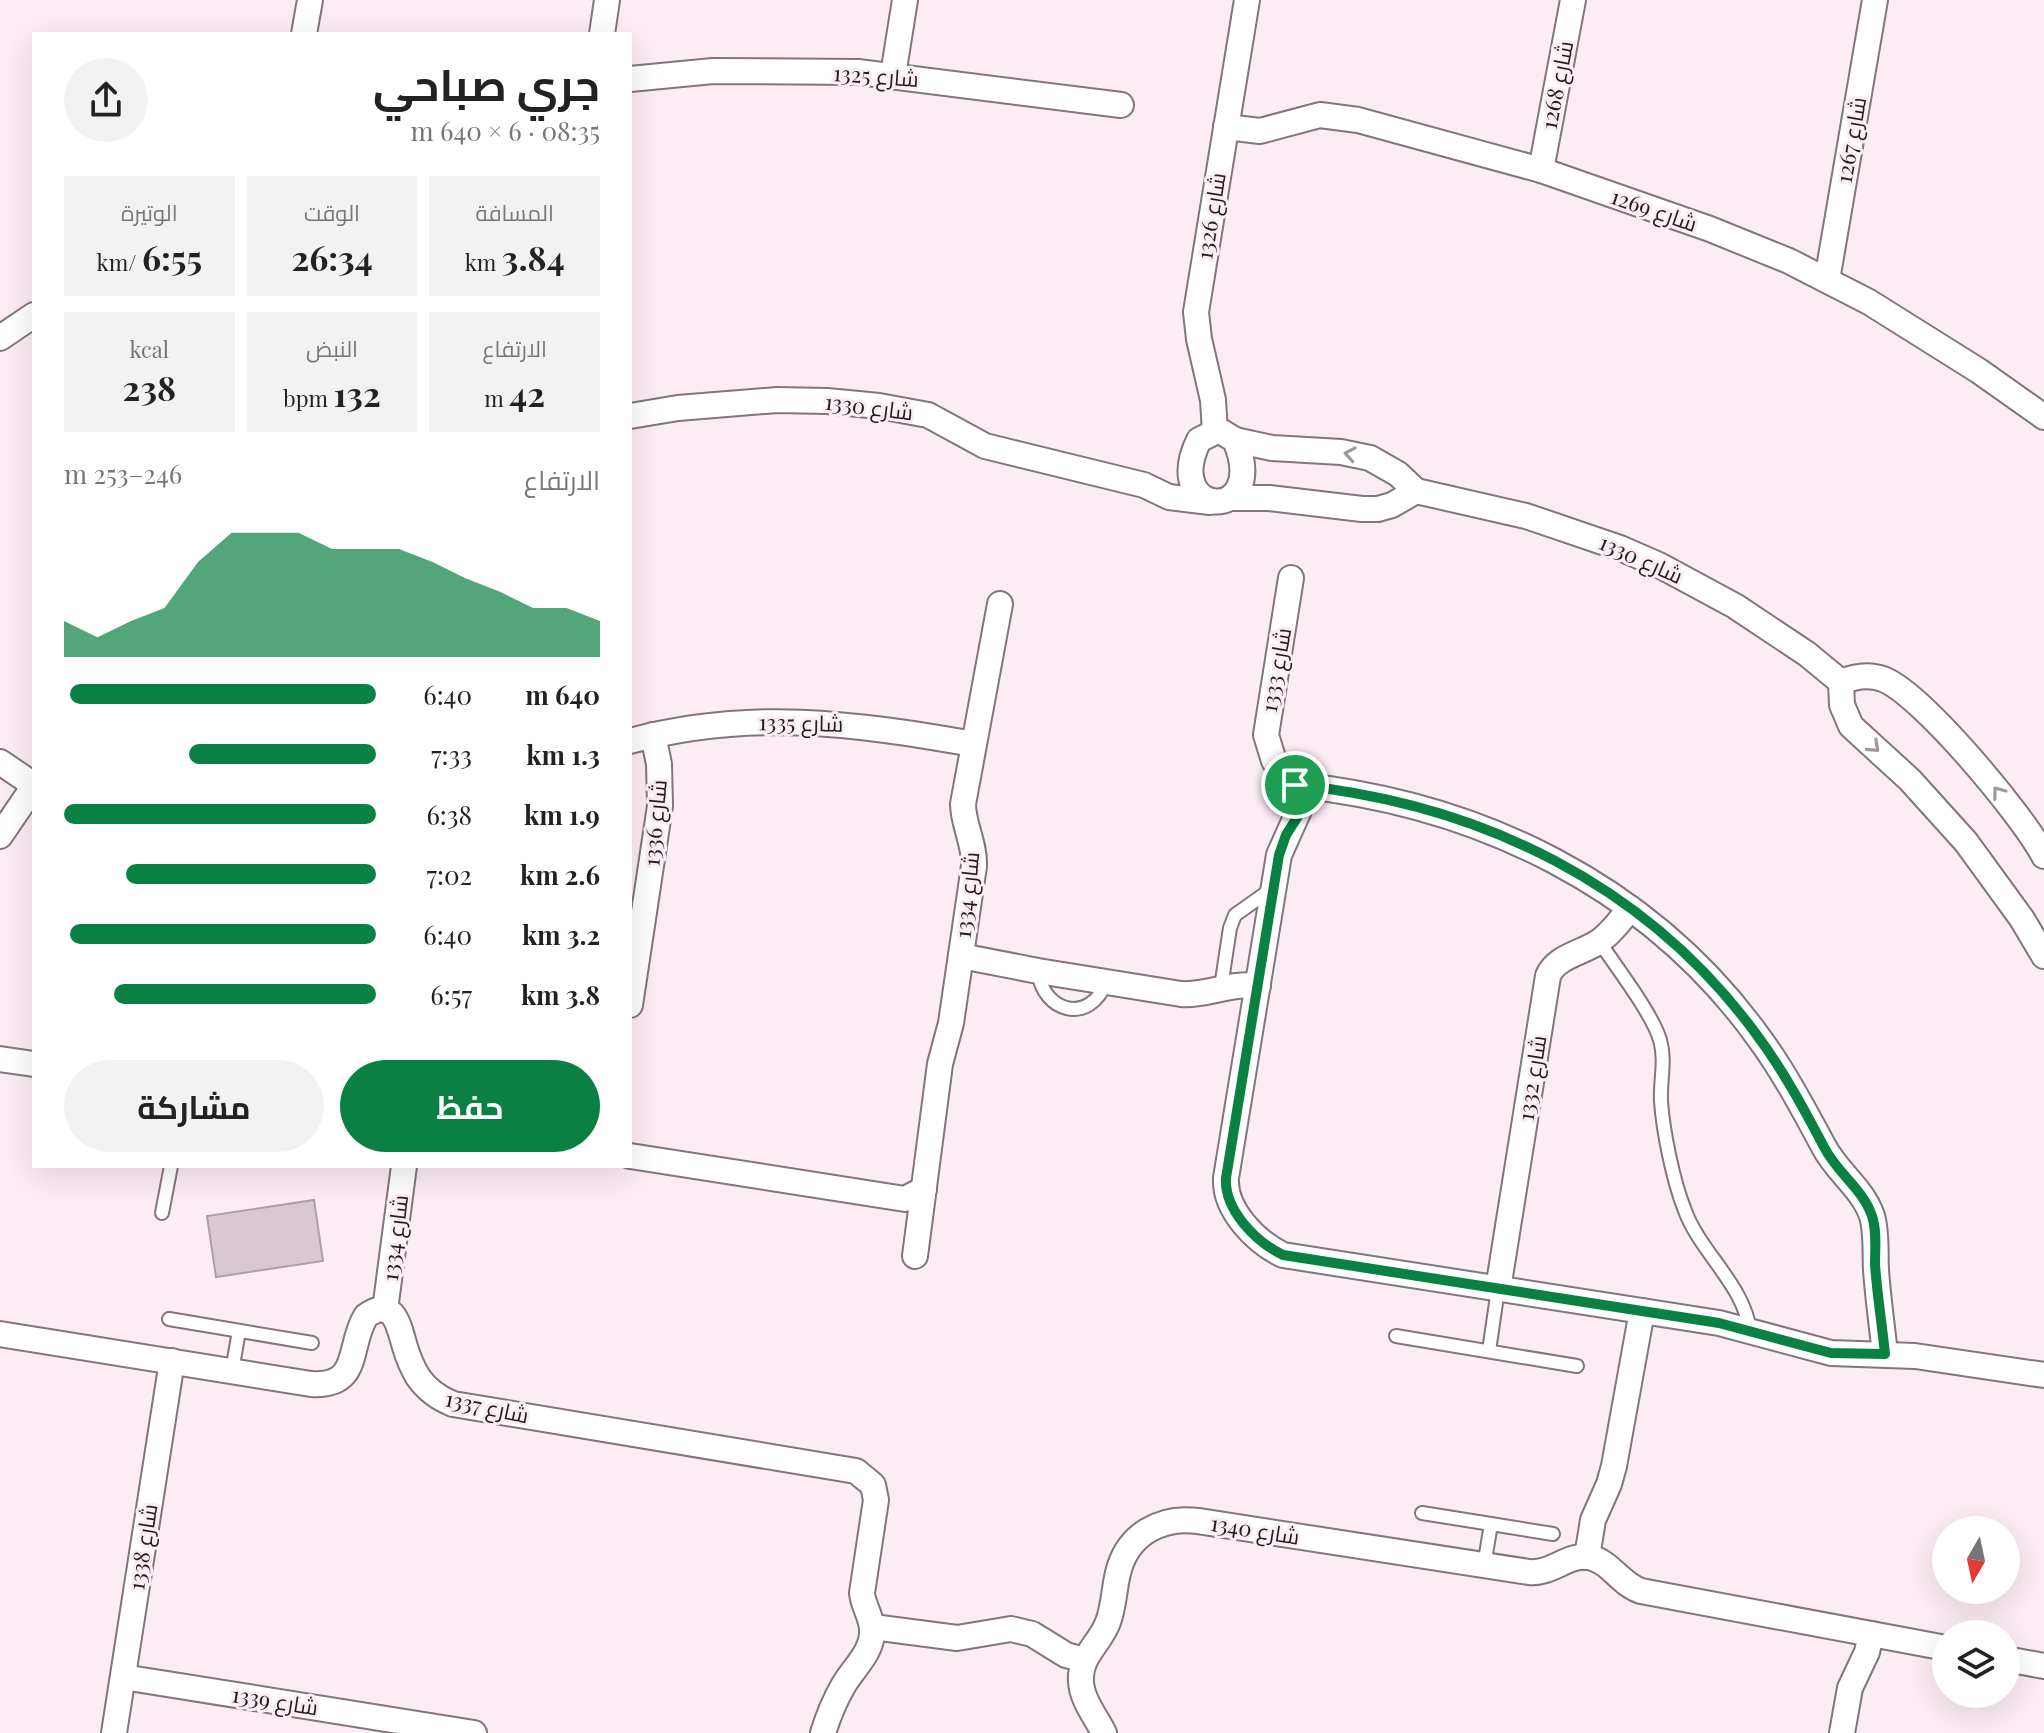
<!DOCTYPE html>
<html lang="ar">
<meta charset="utf-8">
<style>
:root{--surface:#fff;--page:#f2f2f2;--text:#222;--muted:#767676;--accent:#0b8043}
body{margin:0;font-family:"Playfair Display",Cairo,serif;background:var(--page);color:var(--text);direction:rtl;height:100vh;display:flex;flex-direction:column;font-size:30px;white-space:nowrap}
*{box-sizing:border-box;margin:0}
p{font-size:26px;color:var(--muted)}
.icon{flex:none;width:44px;height:44px;fill:none;stroke:currentColor;stroke-width:2;stroke-linecap:round;stroke-linejoin:round}
.map{position:relative;flex:1;overflow:hidden;direction:ltr}
.panel{position:absolute;left:32px;top:32px;width:600px;height:1136px;display:flex;flex-direction:column;background:var(--surface);border-radius:0px;box-shadow:0 8px 32px #0002;direction:rtl}
.panel>*{flex:none}
.needle{width:52px;rotate:189deg}
.fabs{position:absolute;left:1932px;top:1516px;display:grid;gap:16px}
.fabs a{display:grid;place-items:center;width:88px;height:88px;border-radius:50%;background:var(--surface);box-shadow:0 8px 32px #0002;font-size:40px}
.pin{position:absolute;display:grid;place-items:center;width:68px;height:68px;color:#fff;margin:-34px;border:4px solid #fff;border-radius:50%;box-shadow:0 2px 8px #0007}
.round{display:grid;place-items:center;flex:none;width:84px;height:84px;border-radius:42px;background:var(--page)}
.head{display:flex;align-items:center;justify-content:space-between;height:136px;padding:0 32px}
h1{font-size:44px;font-weight:700;line-height:60px}
.stats{display:grid;grid-template-columns:repeat(3,1fr);gap:12px;height:136px;padding:8px 32px}
.stats div{display:grid;align-content:center;border-radius:0px;background:var(--page);text-align:center}
.stats b{font-size:34px;font-weight:700}
.stats small{font-size:22px;font-weight:400}
.stats p{font-size:22px}
.chart{height:224px;padding:16px 32px}
.chart p{display:flex;justify-content:space-between}
.chart svg{width:100%;height:144px;margin-top:8px;fill:var(--accent);opacity:.7}
.cta{display:flex;gap:16px;margin-top:auto;padding:16px 32px}
.cta a{flex:1;height:92px;border-radius:48px;background:var(--accent);color:#fff;font-size:32px;font-weight:700;line-height:92px;text-align:center}
.cta a+a{background:var(--page);color:var(--text)}
ul{padding:0 32px;list-style:none;font-size:26px}
li{display:grid;grid-template-columns:128px 96px 1fr;align-items:center;height:60px}
li i{height:20px;border-radius:10px;background:var(--accent)}
.map>svg:first-child{display:block}
.building{fill:#d8c9d1;stroke:#ae9fa7;stroke-width:2}
.lines{fill:none;stroke-linecap:round;stroke-linejoin:round}
.service-casing{stroke:#83757c;stroke-width:16}
.minor-casing{stroke:#83757c;stroke-width:28}
.service{stroke:#fff;stroke-width:12}
.minor{stroke:#fff;stroke-width:24}
.oneway{stroke:#9c999a}
.route-casing{stroke:#fff;stroke-width:16}
.route{stroke:#0b8043;stroke-width:10}
.labels{text-anchor:middle;stroke-width:6;stroke-linejoin:round;paint-order:stroke}
.street-label{font-size:22px;fill:#221c1f;stroke:#fcedf4}
</style>
<div class="map">
<svg width="2044" height="1733" viewBox="0 0 2044 1733">
<rect width="100%" height="100%" fill="#fcedf4"/>
<!-- building -->
<polygon class="building" points="314,1200 323,1261 216,1277 207,1216"/>
<g class="lines">
<defs>
<g id="service">
<path d="M 1599,941 C 1616,967 1652,1013 1660,1040 C 1666,1060 1660,1080 1661,1101 C 1663,1131 1673,1180 1684,1208 C 1699,1252 1744,1284 1750,1331"/>
<path d="M 1038,971 C 1043,1013 1090,1025 1106,982"/>
<polyline points="1221,987 1230,928 1235,915 1273,888"/>
<polyline points="162,1213 171,1166"/>
<polyline points="169,1319 312,1343"/>
<polyline points="1396,1336 1577,1366"/>
<polyline points="1489,1351 1498,1289"/>
<polyline points="232,1371 239,1331"/>
<polyline points="1422,1513 1553,1534"/>
<polyline points="1484,1566 1491,1524"/>
</g>
<g id="minor">
<polyline points="304,34 310,0"/>
<polyline points="602,34 607,0"/>
<polyline points="893,75 905,0"/>
<polyline points="630,79 713,71 858,72 1121,105"/>
<polyline points="1226,127 1260,131 1320,115 1358,120 1541,170 1710,229 1789,261 1869,302 1979,371 2044,417"/>
<polyline points="1541,170 1573,0"/>
<polyline points="1827,280 1875,0"/>
<polyline points="0,338 34,315"/>
<polyline points="630,416 678,408 777,400 827,401 879,406 928,415 985,446 1144,485 1169,497 1210,502"/>
<polyline points="1215,432 1213,400 1199,339 1196,312 1247,0"/>
<path d="M 1215,432 L 1222,432 L 1235,440 C 1271,525 1160,519 1199,440 Z"/>
<polyline points="1235,440 1272,448 1341,452 1370,458 1398,474 1416,491 1526,516 1620,548 1659,565 1735,606 1807,654 1841,682"/>
<polyline points="1230,498 1269,498 1362,509 1378,509 1392,505 1416,491"/>
<path d="M 1291,578 L 1266,735 L 1274,761 L 1295,785 L 1300,808 L 1279,855 L 1226,1178 C 1224,1210 1256,1242 1283,1255 L 1719,1323 L 1831,1353 L 1915,1356 L 2044,1375"/>
<polyline points="1841,682 1842,705 1851,726 1910,780 1966,842 2022,919 2044,956"/>
<path d="M 1841,682 C 1855,676 1869,674 1883,679 C 1922,694 2024,817 2044,856"/>
<path d="M 630,741 C 750,709 853,723 973,744"/>
<polyline points="0,762 34,785"/>
<path d="M 1295,785 C 1478,803 1650,886 1759,1038 C 1784,1072 1804,1110 1824,1147 C 1837,1172 1863,1189 1872,1216 C 1877,1233 1875,1252 1876,1270 C 1878,1298 1882,1326 1885,1354"/>
<polyline points="0,836 34,786"/>
<path d="M 961,956 L 1038,971 L 1181,994 C 1208,996 1230,982 1258,986"/>
<polyline points="630,1005 660,806 659,764 653,735"/>
<polyline points="0,1059 34,1064"/>
<polyline points="630,1156 905,1199 924,1189"/>
<path d="M 915,1256 L 940,1064 L 951,1023 L 974,866 C 975,843 963,825 963,804 L 1000,604"/>
<path d="M 1498,1289 L 1548,976 C 1556,956 1583,953 1600,941 C 1612,932 1621,920 1630,908"/>
<polyline points="385,1310 404,1166"/>
<path d="M 0,1334 L 311,1384 C 362,1387 347,1346 366,1316 C 394,1295 399,1327 405,1347 C 408,1357 412,1367 418,1377 C 427,1390 438,1398 453,1404 L 856,1471 L 873,1485 L 876,1500 L 862,1593 C 863,1606 872,1617 872,1630 C 873,1652 854,1667 843,1686 C 835,1700 828,1717 823,1733"/>
<polyline points="1587,1557 1593,1520 1609,1484 1614,1466 1642,1311"/>
<polyline points="873,1627 957,1638 1011,1629 1032,1634 1066,1655 1084,1660"/>
<polyline points="2006,1659 2044,1666"/>
<polyline points="123,1677 474,1733"/>
<polyline points="114,1733 172,1361"/>
<path d="M 1104,1733 C 1096,1717 1082,1700 1081,1682 C 1079,1656 1100,1644 1108,1622 C 1114,1606 1114,1589 1118,1573 C 1127,1535 1160,1516 1198,1521 L 1529,1572 C 1553,1574 1567,1554 1589,1557 C 1610,1561 1621,1585 1641,1591 L 1946,1648"/>
<polyline points="1842,1733 1850,1688 1867,1652 1871,1634"/>
</g>
</defs>
<!-- service casing -->
<use href="#service" class="service-casing"/>
<!-- minor casing -->
<use href="#minor" class="minor-casing"/>
<!-- service -->
<use href="#service" class="service"/>
<!-- minor -->
<use href="#minor" class="minor"/>
</g>
<!-- one-way arrows -->
<defs><path id="oneway-chevron" d="M-2-3.5L2.5 0L-2 3.5" fill="none" stroke-width="1.6" stroke-linecap="round" stroke-linejoin="round" transform="scale(2)"/></defs>
<g class="oneway">
<use href="#oneway-chevron" transform="translate(1350 454) rotate(-170)"/>
<use href="#oneway-chevron" transform="translate(1874 747) rotate(43)"/>
<use href="#oneway-chevron" transform="translate(1998 792) rotate(-127)"/>
</g>
<g class="lines">
<defs>
<path id="route" d="M 1295,785 C 1480,803 1649,885 1759,1038 C 1784,1072 1804,1109 1824,1147 C 1837,1173 1863,1189 1872,1216 C 1877,1231 1875,1248 1875,1264 C 1877,1294 1882,1324 1885,1354 L 1831,1353 L 1719,1323 L 1283,1255 C 1256,1242 1224,1210 1226,1178 L 1279,855 L 1286,835 L 1298,816 L 1300,800 Z"/>
</defs>
<!-- route casing -->
<use href="#route" class="route-casing"/>
<!-- route -->
<use href="#route" class="route"/>
</g>
<g class="labels">
<!-- street labels -->
<g class="street-label">
<text transform="translate(876 76) rotate(4)" y="8">شارع 1325</text>
<text transform="translate(1557 85) rotate(-79)" y="8">شارع 1268</text>
<text transform="translate(1851 140) rotate(-80)" y="8">شارع 1267</text>
<text transform="translate(1654 210) rotate(19)" y="8">شارع 1269</text>
<text transform="translate(1211 216) rotate(-81)" y="8">شارع 1326</text>
<text transform="translate(869 407) rotate(7)" y="8">شارع 1330</text>
<text transform="translate(1641 559) rotate(24)" y="8">شارع 1330</text>
<text transform="translate(1276 670) rotate(-80)" y="8">شارع 1333</text>
<text transform="translate(801 723) rotate(1)" y="8">شارع 1335</text>
<text transform="translate(655 823) rotate(-85)" y="8">شارع 1336</text>
<text transform="translate(967 895) rotate(-84)" y="8">شارع 1334</text>
<text transform="translate(1532 1078) rotate(-81)" y="8">شارع 1332</text>
<text transform="translate(395 1238) rotate(-83)" y="8">شارع 1334</text>
<text transform="translate(487 1407) rotate(12)" y="8">شارع 1337</text>
<text transform="translate(1255 1530) rotate(9)" y="8">شارع 1340</text>
<text transform="translate(143 1547) rotate(-81)" y="8">شارع 1338</text>
<text transform="translate(275 1701) rotate(9)" y="8">شارع 1339</text>
</g>
</g>
</svg>
<div class="fabs">
<a><svg class="needle" viewBox="-14 -14 28 28"><path d="M0-13l5 13h-10z" fill="#e53935"/><path d="M0 13l5-13h-10z" fill="#767676"/></svg></a>
<a><svg class="icon" aria-label="layers" viewBox="0 0 24 24"><path d="M12 4l9 5-9 5-9-5zM3 14l9 5 9-5"/></svg></a>
</div>
<div class="pin" style="left:1295px;top:785px;background:#1e9e55"><svg class="icon" aria-label="arrive" viewBox="0 0 24 24"><path d="M6 21V4h12l-3 4 3 4H6"/></svg></div>
<section class="panel">
<div class="head"><div><h1>جري صباحي</h1><p>08:35 · 6 × 640 m</p></div><a class="round"><svg class="icon" aria-label="share" viewBox="0 0 24 24"><path d="M12 15V3M7 8l5-5 5 5M5 13v7h14v-7"/></svg></a></div>
<div class="stats">
<div><p>المسافة</p><b>3.84<small> km</small></b></div>
<div><p>الوقت</p><b>26:34</b></div>
<div><p>الوتيرة</p><b>6:55<small> /km</small></b></div>
</div>
<div class="stats">
<div><p>الارتفاع</p><b>42<small> m</small></b></div>
<div><p>النبض</p><b>132<small> bpm</small></b></div>
<div><p>kcal</p><b>238</b></div>
</div>
<div class="chart"><p><span>الارتفاع</span>246–253 m</p>
<svg viewBox="0 0 160 44" preserveAspectRatio="none"><path d="M0 44V33L10 38L20 33L30 29L40 15L50 6L60 6L70 6L80 11L90 11L100 11L110 15L120 20L130 24L140 29L150 29L160 33V44z"/></svg>
</div>
<ul>
<li><b>640 m</b>6:40<i style="width:98%"></i></li>
<li><b>1.3 km</b>7:33<i style="width:60%"></i></li>
<li><b>1.9 km</b>6:38<i style="width:100%"></i></li>
<li><b>2.6 km</b>7:02<i style="width:80%"></i></li>
<li><b>3.2 km</b>6:40<i style="width:98%"></i></li>
<li><b>3.8 km</b>6:57<i style="width:84%"></i></li>
</ul>
<div class="cta"><a>حفظ</a><a>مشاركة</a></div>
</section>
</div>
